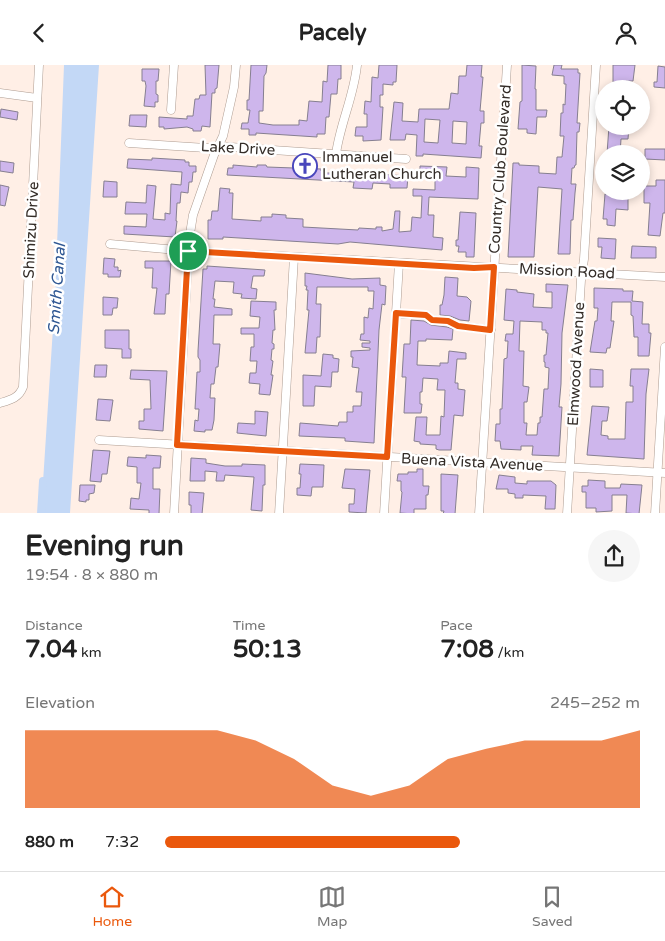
<!DOCTYPE html>
<meta charset="utf-8">
<style>
:root{--surface:#fff;--page:#f6f6f6;--text:#222;--muted:#767676;--line:#e0e0e0;--accent:#ea580c}
body{margin:0;font-family:"Varela Round",sans-serif;background:var(--page);color:var(--text);height:100vh;display:flex;flex-direction:column;font-size:19px;white-space:nowrap}
*{box-sizing:border-box;margin:0}
p{font-size:16px;color:var(--muted)}
.icon{flex:none;width:28px;height:28px;fill:none;stroke:currentColor;stroke-width:2;stroke-linecap:round;stroke-linejoin:round}
.map{position:relative;height:448px;overflow:hidden}
.drawer{display:flex;flex-direction:column;background:var(--surface);flex:1}
.drawer>*{flex:none}
.fabs{position:absolute;left:595px;top:15px;display:grid;gap:10px}
.fabs a{display:grid;place-items:center;width:55px;height:55px;border-radius:50%;background:var(--surface);box-shadow:0 2px 8px #0003;font-size:25px}
.pin{position:absolute;display:grid;place-items:center;width:42px;height:42px;color:#fff;margin:-21px;border:2px solid #fff;border-radius:50%;box-shadow:0 1px 5px #0007}
.round{display:grid;place-items:center;flex:none;width:52px;height:52px;border-radius:26px;background:var(--page)}
.overview{display:flex;align-items:center;justify-content:space-between;height:85px;padding:0 25px}
h1{font-size:28px;font-weight:700;line-height:38px}
.metrics{display:grid;grid-template-columns:repeat(3,1fr);gap:8px;height:85px;padding:5px 25px}
.metrics div{display:grid;align-content:center}
.metrics b{font-size:25px;font-weight:700}
.metrics small{font-size:14px;font-weight:400}
.metrics p{font-size:14px}
.chart{height:140px;padding:10px 25px}
.chart p{display:flex;justify-content:space-between}
.chart svg{width:100%;height:90px;margin-top:5px;fill:var(--accent);opacity:.7}
ul{padding:0 25px;list-style:none;font-size:16px}
li{display:grid;grid-template-columns:80px 60px 1fr;align-items:center;height:38px}
li i{height:12px;border-radius:6px;background:var(--accent)}
header{display:flex;justify-content:space-between;align-items:center;height:65px;padding:0 25px;background:var(--surface);font-size:22px;font-weight:700}
.menu{display:flex;justify-content:space-around;align-items:center;height:70px;border-top:1px solid var(--line);background:var(--surface);font-size:14px;color:var(--muted)}
.menu a{display:grid;justify-items:center;gap:2px}
.menu .active{color:var(--accent)}
.map>svg:first-child{display:block}
.water{fill:#c3d8f6}
.lines{fill:none;stroke-linecap:round;stroke-linejoin:round}
.canal{stroke:#c3d8f6;stroke-width:8}
.building{fill:#ceb6ec;stroke:#867f90;fill-rule:evenodd}
.minor-casing{stroke:#ae9c91;stroke-width:9}
.minor{stroke:#fff;stroke-width:8}
.route-casing{stroke:#fff;stroke-width:10}
.route{stroke:#ea580c;stroke-width:6}
.labels{text-anchor:middle;stroke-width:5;stroke-linejoin:round;paint-order:stroke}
.street-label{font-size:15px;fill:#332c27;stroke:#fff}
.poi-label{font-size:15px;fill:#332c27;stroke:#fff;text-anchor:start}
.water-label{font-size:16px;font-style:italic;fill:#2f5793;stroke:#fff}
</style>
<header><svg class="icon" aria-label="back" viewBox="0 0 24 24"><path d="M15 5l-7 7 7 7"/></svg>Pacely<svg class="icon" aria-label="person" viewBox="0 0 24 24"><circle cx="12" cy="8" r="4"/><path d="M4 21q1-7 8-7t8 7"/></svg></header>
<div class="map">
<svg width="665" height="449" viewBox="0 0 665 449">
<rect width="100%" height="100%" fill="#ffefe6"/>
<!-- water -->
<polygon class="water" points="64,0 99,0 70,448 41,448 55,232"/>
<g class="lines">
<!-- canal -->
<polyline class="canal" points="41,449 43,416"/>
</g>
<!-- building -->
<g class="building">
<polygon points="205,0 219,0 217,23 215,24 215,28 212,28 210,62 202,61 201,66 193,66 193,64 187,62 164,64 164,62 159,62 159,52 187,54 187,51 193,51 195,34 199,34 200,30 206,30"/>
<polygon points="251,0 267,0 266,8 264,11 263,46 259,46 259,58 273,60 299,60 299,55 307,56 309,36 322,37 323,16 327,17 328,0 341,0 341,14 338,14 337,29 331,29 329,52 326,52 325,69 317,69 317,72 256,68 256,70 249,70 249,64 241,64 242,58 248,58 250,45 247,45 247,35 249,35"/>
<polygon points="379,0 397,0 396,17 393,17 393,20 383,19 383,30 380,30 380,42 383,42 381,75 363,76 363,71 355,71 356,62 367,62 367,49 364,49 365,36 371,37 372,12 378,13"/>
<path d="M 467,0 L 482,0 L 481,12 L 483,12 L 480,46 L 484,46 L 484,58 L 481,58 L 479,81 L 482,81 L 481,93 L 423,89 L 423,91 L 416,91 L 417,70 L 406,69 L 405,75 L 390,75 L 394,37 L 403,38 L 402,56 L 418,57 L 419,44 L 449,44 L 451,28 L 458,29 L 459,11 L 466,11 ZM 425,54 L 440,55 L 438,78 L 424,77 ZM 453,56 L 467,57 L 466,79 L 452,78 Z"/>
<polygon points="522,0 536,1 535,24 536,24 536,45 547,45 546,52 537,52 536,69 527,68 527,64 518,64 520,37 522,36"/>
<polygon points="554,0 562,0 561,4 578,4 578,8 580,8 577,58 580,58 579,67 577,67 576,100 575,100 574,103 572,103 571,119 576,119 575,128 573,155 571,155 570,189 558,189 562,124 538,122 534,192 508,192 513,98 519,98 519,100 539,101 539,108 556,109 557,92 562,92 564,71 560,71 561,48 563,48 563,39 565,40 566,19 564,19 564,11 552,10"/>
<polygon points="613,0 635,0 633,16 626,16 626,21 615,21 616,17 613,17"/>
<polygon points="658,1 665,2 665,23 654,22 654,17 657,17"/>
<polygon points="142,4 159,4 158,16 156,16 156,29 158,30 158,37 155,37 155,42 144,41 146,21 145,16 142,16"/>
<polygon points="1,44 18,47 17,55 0,52"/>
<polygon points="130,50 147,50 146,62 129,61"/>
<polygon points="609,61 629,61 628,74 621,74 620,89 607,89"/>
<polygon points="645,84 665,84 665,95 645,94"/>
<polygon points="152,93 185,95 185,97 189,97 189,101 196,101 196,107 193,107 192,117 189,117 188,128 181,127 180,138 177,138 176,156 177,156 175,172 124,169 124,161 146,162 147,149 125,149 126,137 146,138 147,120 156,121 153,154 165,155 165,148 170,149 171,119 181,120 182,107 127,103 128,94 152,95"/>
<polygon points="0,96 14,98 13,108 0,106"/>
<polygon points="233,100 257,102 257,100 266,100 267,102 321,104 321,106 326,106 326,108 339,108 340,105 353,106 353,108 376,107 376,109 408,111 407,123 390,123 390,119 373,118 372,124 353,123 354,117 227,110 228,103 233,103"/>
<polygon points="420,101 447,102 446,111 466,112 466,102 479,103 478,134 429,132 428,150 434,150 433,172 443,173 442,185 350,177 338,179 223,172 223,174 208,174 208,155 211,155 212,146 218,146 220,123 230,124 229,128 233,128 232,154 261,156 261,152 272,152 272,149 286,150 286,153 303,154 303,162 358,165 359,163 376,164 376,162 382,162 382,166 393,164 395,146 400,146 399,167 411,166 412,152 421,153 422,131 413,131 413,124 435,125 435,112 420,111"/>
<polygon points="656,115 665,115 665,148 663,148 660,171 648,170 650,138 644,138 644,121 656,121"/>
<polygon points="104,116 117,117 117,132 103,132"/>
<polygon points="0,120 9,122 5,141 0,140"/>
<polygon points="621,126 628,126 628,145 616,144 615,161 607,160 607,154 603,154 605,129 620,131"/>
<polygon points="460,147 476,148 474,192 466,192 466,187 458,187 459,181 456,181 456,175 458,175"/>
<polygon points="598,173 616,174 615,194 601,193 602,182 598,182"/>
<polygon points="632,181 656,182 656,193 631,193"/>
<polygon points="104,193 115,194 114,202 118,202 118,206 121,205 120,212 108,212 108,209 103,209"/>
<polygon points="145,196 171,196 169,229 166,229 165,249 154,249 157,223 152,223 153,203 145,203"/>
<polygon points="207,201 265,205 264,211 253,211 251,223 257,224 256,234 241,233 242,229 233,228 234,217 215,216 213,234 215,234 214,242 232,244 232,250 214,250 213,279 220,279 218,302 216,302 214,319 211,319 210,333 215,333 214,355 212,365 205,365 205,367 194,366 195,355 198,356 199,344 195,344 196,326 197,307 200,307 200,295 198,292 198,286 203,204 207,204"/>
<polygon points="305,208 352,214 380,213 380,220 386,221 385,240 382,239 379,265 374,378 345,376 345,373 299,371 300,358 338,361 339,357 347,357 347,347 353,347 353,341 361,341 362,327 356,327 359,303 352,302 353,292 351,292 351,286 370,285 370,283 362,282 362,278 370,278 370,276 360,275 361,269 364,269 364,252 368,253 369,243 373,244 374,226 368,226 368,222 317,222 316,239 321,239 320,272 317,272 316,288 305,288 309,245 307,245 308,225 306,225 307,221 305,221"/>
<polygon points="445,212 458,213 457,231 467,232 471,236 469,256 460,255 450,251 440,250 440,240 442,240 444,230"/>
<path d="M 546,219 L 568,220 L 562,268 L 561,319 L 559,342 L 562,342 L 559,391 L 532,390 L 533,381 L 521,381 L 521,385 L 501,384 L 500,376 L 495,376 L 496,359 L 500,359 L 500,344 L 502,344 L 504,294 L 507,293 L 508,276 L 505,276 L 506,269 L 513,269 L 514,256 L 504,255 L 506,224 L 517,225 L 517,227 L 534,229 L 533,242 L 552,243 L 552,227 L 546,227 ZM 520,256 L 542,257 L 542,265 L 546,265 L 546,268 L 548,268 L 546,290 L 544,290 L 544,297 L 545,297 L 545,302 L 549,303 L 548,324 L 544,324 L 542,352 L 540,352 L 540,358 L 538,358 L 537,370 L 526,370 L 527,358 L 524,358 L 524,337 L 527,337 L 529,322 L 523,321 L 524,286 L 519,286 Z"/>
<polygon points="594,223 623,224 623,226 633,226 632,236 643,237 642,259 649,259 649,268 651,268 649,291 638,291 638,272 634,272 633,251 631,250 631,237 612,237 611,256 614,256 610,283 607,283 606,288 590,287 595,256 597,256 598,243 594,243"/>
<polygon points="103,232 118,233 117,243 113,243 112,250 103,250"/>
<polygon points="251,236 276,237 276,245 274,245 275,265 273,265 272,278 274,279 274,284 272,284 271,295 273,296 271,310 273,310 270,330 259,329 260,319 249,318 250,308 256,308 257,296 250,296 251,282 254,282 254,269 241,269 241,263 259,263 260,252 250,251"/>
<polygon points="411,255 424,256 431,260 447,262 453,264 452,275 426,274 426,276 418,276 417,300 440,301 440,298 448,298 449,286 466,288 466,294 457,294 455,318 458,318 458,324 465,325 463,351 454,350 451,385 439,385 436,384 436,380 420,379 420,377 414,376 416,352 427,352 426,370 440,370 441,351 444,352 445,325 437,325 438,314 423,313 422,327 420,327 420,339 422,339 421,348 404,348 406,312 402,312 404,279 410,279"/>
<polygon points="105,265 129,265 129,284 131,284 131,293 122,293 122,284 105,283"/>
<polygon points="323,289 333,290 333,293 339,294 338,307 332,307 331,322 315,321 314,341 303,341 303,310 321,311"/>
<polygon points="95,300 107,300 106,312 94,312"/>
<polygon points="590,304 603,305 603,322 590,322"/>
<polygon points="631,304 649,304 646,329 644,394 587,390 592,341 609,342 607,356 602,356 601,370 608,371 608,374 625,374 626,337 633,337 633,321 630,321"/>
<polygon points="131,305 167,306 163,366 139,364 139,356 144,356 144,344 151,344 150,315 130,314"/>
<polygon points="98,334 113,335 110,356 96,355"/>
<polygon points="255,346 268,347 266,371 237,368 238,358 255,359"/>
<polygon points="93,385 110,386 107,409 102,409 101,417 90,416"/>
<polygon points="146,390 161,391 160,403 153,403 153,424 160,424 159,449 149,449 149,445 130,444 131,433 139,434 141,418 137,418 137,402 127,401 128,392 146,393"/>
<polygon points="191,393 206,394 206,398 225,401 242,401 242,399 265,400 265,420 263,420 262,446 251,445 254,412 225,410 224,416 216,416 217,407 205,406 205,416 190,416"/>
<polygon points="300,399 324,400 323,422 312,422 311,431 297,430 297,423 300,423 301,409 299,409"/>
<polygon points="345,404 370,405 366,448 349,447 349,439 354,439 355,424 342,423"/>
<polygon points="417,404 423,404 423,421 429,421 428,430 426,430 426,444 414,444 414,449 400,448 402,427 401,426 401,416 397,416 398,409 408,409 408,407 417,407"/>
<polygon points="441,409 458,410 455,449 443,449 444,446 441,446"/>
<polygon points="499,410 515,412 515,418 527,419 527,416 551,416 556,420 555,444 545,444 546,431 523,430 523,433 515,433 515,429 508,428 508,424 496,424"/>
<polygon points="588,415 605,416 605,423 620,423 621,419 642,420 639,449 626,448 627,430 612,430 612,446 596,447 596,443 586,443 586,427 582,427 582,421 588,421"/>
<polygon points="80,420 95,420 94,428 89,429 89,435 86,435 86,437 79,436"/>
<polygon points="189,427 204,428 202,449 191,449 191,440 189,440"/>
</g>
<g class="lines">
<defs>
<g id="minor">
<polyline points="0,28 37,33"/>
<polyline points="171,45 174,0"/>
<polyline points="129,78 206,83 230,82 406,94"/>
<path d="M 336,89 C 340,59 354,31 357,0"/>
<polyline points="110,179 188,186 665,212"/>
<polyline points="396,249 426,250 432,255 448,256 459,261 491,265"/>
<path d="M 0,338 C 10,335 19,333 23,322 L 39,0"/>
<polyline points="99,375 665,408"/>
<polyline points="174,449 189,175 193,150 214,90 223,71 234,22 236,0"/>
<polyline points="279,449 294,192"/>
<polyline points="384,449 399,198"/>
<polyline points="479,449 507,0"/>
<polyline points="567,449 581,215 584,194 596,0"/>
<polyline points="655,449 665,282"/>
</g>
</defs>
<!-- minor casing -->
<use href="#minor" class="minor-casing"/>
<!-- minor -->
<use href="#minor" class="minor"/>
</g>
<g class="lines">
<defs>
<polygon id="route" points="188,186 474,203 494,202 490,265 458,261 448,256 432,255 426,250 396,248 387,392 177,380"/>
</defs>
<!-- route casing -->
<use href="#route" class="route-casing"/>
<!-- route -->
<use href="#route" class="route"/>
</g>
<!-- icons -->
<defs>
<symbol id="church-ring" viewBox="-11 -11 22 22"><circle r="9.5" fill="#fff" stroke="#4846bc" stroke-width="1.5"/><path d="M-1.2-6h2.4v3.5h3.3v2.4h-3.3V6h-2.4V-.1h-3.3v-2.4h3.3Z" fill="#4846bc"/></symbol>
</defs>
<g fill-rule="evenodd">
<use href="#church-ring" x="291" y="87" width="28" height="28"/>
</g>
<g class="labels">
<!-- street labels -->
<g class="street-label">
<text transform="translate(238 83) rotate(3)" y="5">Lake Drive</text>
<text transform="translate(500 104) rotate(-86)" y="5">Country Club Boulevard</text>
<text transform="translate(31 165) rotate(-87)" y="5">Shimizu Drive</text>
<text transform="translate(567 206) rotate(3)" y="5">Mission Road</text>
<text transform="translate(576 299) rotate(-87)" y="5">Elmwood Avenue</text>
<text transform="translate(472 397) rotate(3)" y="5">Buena Vista Avenue</text>
</g>
<!-- poi labels -->
<g class="poi-label">
<text x="322" y="97">Immanuel<tspan x="322" dy="17">Lutheran Church</tspan></text>
</g>
<!-- water labels -->
<g class="water-label">
<text transform="translate(56 224) rotate(-86)" y="6">Smith Canal</text>
</g>
</g>
</svg>
<div class="fabs">
<a><svg class="icon" aria-label="locate" viewBox="0 0 24 24"><circle cx="12" cy="12" r="6"/><path d="M12 2v4M12 18v4M2 12h4M18 12h4"/></svg></a>
<a><svg class="icon" aria-label="layers" viewBox="0 0 24 24"><path d="M12 4l9 5-9 5-9-5zM3 14l9 5 9-5"/></svg></a>
</div>
<div class="pin" style="left:188px;top:186px;background:#1e9e55"><svg class="icon" aria-label="arrive" viewBox="0 0 24 24"><path d="M6 21V4h12l-3 4 3 4H6"/></svg></div>
</div>
<section class="drawer">
<div class="overview"><div><h1>Evening run</h1><p>19:54 · 8 × 880 m</p></div><a class="round"><svg class="icon" aria-label="share" viewBox="0 0 24 24"><path d="M12 15V3M7 8l5-5 5 5M5 13v7h14v-7"/></svg></a></div>
<div class="metrics">
<div><p>Distance</p><b>7.04<small> km</small></b></div>
<div><p>Time</p><b>50:13</b></div>
<div><p>Pace</p><b>7:08<small> /km</small></b></div>
</div>
<div class="chart"><p><span>Elevation</span>245–252 m</p>
<svg viewBox="0 0 160 44" preserveAspectRatio="none"><path d="M0 44V6L10 6L20 6L30 6L40 6L50 6L60 11L70 20L80 33L90 38L100 33L110 20L120 15L130 11L140 11L150 11L160 6V44z"/></svg>
</div>
<ul>
<li><b>880 m</b>7:32<i style="width:62%"></i></li>
</ul>
</section>
<nav class="menu">
<a class="active"><svg class="icon" aria-label="home" viewBox="0 0 24 24"><path d="M3 11l9-7 9 7M6 9v11h12V9"/></svg>Home</a>
<a><svg class="icon" aria-label="map" viewBox="0 0 24 24"><path d="M3 6l6-2 6 2 6-2v14l-6 2-6-2-6 2zM9 4v14M15 6v14"/></svg>Map</a>
<a><svg class="icon" aria-label="saved" viewBox="0 0 24 24"><path d="M7 4h10v16l-5-4-5 4z"/></svg>Saved</a>
</nav>
